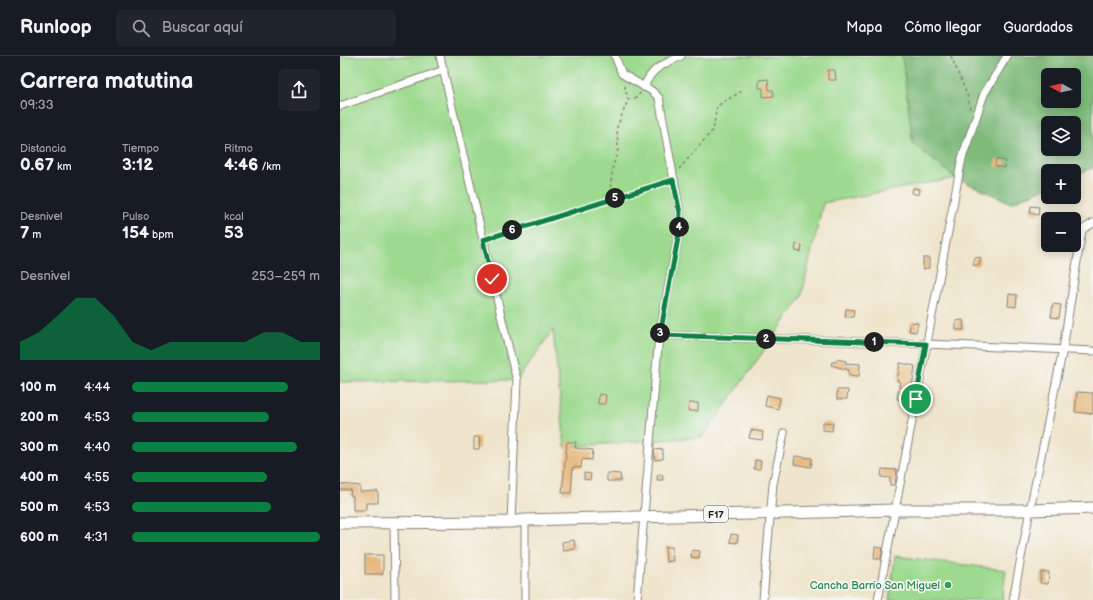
<!DOCTYPE html>
<html lang="es">
<meta charset="utf-8">
<style>
:root{--surface:#171b24;--page:#20242c;--text:#f1f3f6;--muted:#9ea1a6;--line:#363941;--accent:#0b8043}
body{margin:0;font-family:"Balsamiq Sans",sans-serif;background:var(--page);color:var(--text);height:100vh;display:flex;flex-direction:column;font-size:15px;white-space:nowrap}
*{box-sizing:border-box;margin:0}
p{font-size:13px;color:var(--muted)}
.icon{flex:none;width:22px;height:22px;fill:none;stroke:currentColor;stroke-width:2;stroke-linecap:round;stroke-linejoin:round}
.map{position:relative;flex:1;overflow:hidden}
.side{display:flex;flex-direction:column;background:var(--surface);width:340px}
.side>*{flex:none}
.needle{width:26px;rotate:278deg}
.buttons{position:absolute;left:701px;top:12px;display:grid;gap:8px}
.buttons a{display:grid;place-items:center;width:40px;height:40px;border-radius:6px;background:var(--surface);box-shadow:0 2px 10px #0003;font-size:20px}
.pin{position:absolute;display:grid;place-items:center;width:34px;height:34px;color:#fff;margin:-17px;border:2px solid #fff;border-radius:50%;box-shadow:0 1px 4px #0007}
.km{position:absolute;width:20px;height:20px;margin:-10px;border-radius:50%;background:#222;color:#fff;font-size:11px;line-height:20px;text-align:center}
.round{display:grid;place-items:center;flex:none;width:42px;height:42px;border-radius:6px;background:var(--page)}
.head{display:flex;align-items:center;justify-content:space-between;height:68px;padding:0 20px}
h1{font-size:22px;font-weight:600;line-height:30px}
.metrics{display:grid;grid-template-columns:repeat(3,1fr);gap:6px;height:68px;padding:4px 20px}
.metrics div{display:grid;align-content:center}
.metrics b{font-size:17px;font-weight:600}
.metrics small{font-size:11px;font-weight:400}
.metrics p{font-size:11px}
.chart{height:112px;padding:8px 20px}
.chart p{display:flex;justify-content:space-between}
.chart svg{width:100%;height:72px;margin-top:4px;fill:var(--accent);opacity:.7}
ul{padding:0 20px;list-style:none;font-size:13px}
li{display:grid;grid-template-columns:64px 48px 1fr;align-items:center;height:30px}
li i{height:10px;border-radius:5px;background:var(--accent)}
header{display:flex;align-items:center;gap:24px;box-sizing:border-box;height:56px;padding:0 20px;background:var(--surface);border-bottom:1px solid var(--line)}
header strong{font-size:19px}
nav{display:flex;gap:22px;margin-inline-start:auto;font-size:14px}
.search{width:280px;height:36px;background:var(--page);display:flex;align-items:center;gap:10px;box-sizing:border-box;padding:0 14px;border-radius:6px;color:var(--muted);font-size:15px}
main{display:flex;flex:1;min-height:0}
.map>svg:first-child{display:block}
.green{fill:#9dda8f;stroke:#5c7b56}
.forest{fill:#7eba7a;stroke:#4d6b4b;fill-rule:evenodd}
.building{fill:#e7b97f}
.lines{fill:none;stroke-linecap:round;stroke-linejoin:round}
.minor-casing{stroke:#868074;stroke-width:9}
.trunk-casing{stroke:#868074;stroke-width:13}
.path{stroke:#868074;stroke-width:1.5;stroke-dasharray:3 3;stroke-linecap:butt}
.minor{stroke:#fff;stroke-width:7}
.trunk{stroke:#fff;stroke-width:11}
.route-casing{stroke:#fff;stroke-width:8}
.route{stroke:#0b8043;stroke-width:5}
.leisure-dot{fill:#2e9e5b;stroke:#f6f6f2;stroke-width:1.5}
.labels{text-anchor:middle;stroke-width:3.5;stroke-linejoin:round;paint-order:stroke}
.shield{fill:#f6f6f2;stroke:#5d5d5c;stroke-width:1}
.shield-label{font-size:10px;font-weight:bold;fill:#1c1c1c}
.leisure-label{font-size:11px;fill:#27864d;stroke:#f6f6f2;text-anchor:end}
</style>
<header>
<strong>Runloop</strong>
<div class="search"><svg class="icon" aria-label="search" viewBox="0 0 24 24"><circle cx="10" cy="10" r="6"/><path d="M15 15l6 6"/></svg>Buscar aquí</div>
<nav><a>Mapa</a><a>Cómo llegar</a><a>Guardados</a></nav>
</header>
<main>
<section class="side">
<div class="head"><div><h1>Carrera matutina</h1><p>09:33</p></div><a class="round"><svg class="icon" aria-label="share" viewBox="0 0 24 24"><path d="M12 15V3M7 8l5-5 5 5M5 13v7h14v-7"/></svg></a></div>
<div class="metrics">
<div><p>Distancia</p><b>0.67<small> km</small></b></div>
<div><p>Tiempo</p><b>3:12</b></div>
<div><p>Ritmo</p><b>4:46<small> /km</small></b></div>
</div>
<div class="metrics">
<div><p>Desnivel</p><b>7<small> m</small></b></div>
<div><p>Pulso</p><b>154<small> bpm</small></b></div>
<div><p>kcal</p><b>53</b></div>
</div>
<div class="chart"><p><span>Desnivel</span>253–259 m</p>
<svg viewBox="0 0 160 44" preserveAspectRatio="none"><path d="M0 44V33L10 27L20 17L30 6L40 6L50 17L60 33L70 38L80 33L90 33L100 33L110 33L120 33L130 27L140 27L150 33L160 33V44z"/></svg>
</div>
<ul>
<li><b>100 m</b>4:44<i style="width:83%"></i></li>
<li><b>200 m</b>4:53<i style="width:73%"></i></li>
<li><b>300 m</b>4:40<i style="width:88%"></i></li>
<li><b>400 m</b>4:55<i style="width:72%"></i></li>
<li><b>500 m</b>4:53<i style="width:74%"></i></li>
<li><b>600 m</b>4:31<i style="width:100%"></i></li>
</ul>
</section>
<div class="map">
<svg width="753" height="544" viewBox="0 0 753 544">
<rect width="100%" height="100%" fill="#f6f6f2"/>
<filter id="ink" filterUnits="userSpaceOnUse"><feTurbulence type="fractalNoise" baseFrequency=".025" numOctaves="2"/><feDisplacementMap in="SourceGraphic" scale="8" xChannelSelector="R" yChannelSelector="G"/><feConvolveMatrix kernelMatrix="1 2 1 2 8 2 1 2 1" color-interpolation-filters="sRGB"/></filter>
<filter id="wash" filterUnits="userSpaceOnUse"><feTurbulence type="fractalNoise" baseFrequency=".012" numOctaves="4" result="noise"/><feDisplacementMap in="SourceGraphic" scale="16" xChannelSelector="R" yChannelSelector="G"/><feGaussianBlur stdDeviation="0.9" result="paint"/><feColorMatrix in="noise" values="0 0 0 0 0 0 0 0 0 0 0 0 0 0 0 0 0 1.4 0 .05"/><feComposite in="paint" operator="in"/></filter>
<g filter="url(#wash)">
<rect width="100%" height="100%" fill="#efe5cc"/>
<!-- green -->
<g class="green">
<polygon points="0,0 562,0 573,88 616,122 483,147 461,242 363,381 225,391 213,274 177,324 0,326"/>
<polygon points="555,500 666,514 662,544 549,544"/>
</g>
<!-- forest -->
<path class="forest" d="M 562,0 L 753,0 L 753,112 L 734,120 L 734,115 L 708,115 L 708,131 L 671,147 L 616,122 L 573,88 ZM 708,19 L 734,19 L 734,45 L 708,45 ZM 708,67 L 734,67 L 734,93 L 708,93 Z"/>
<g id="blocks">
<!-- building -->
<g class="building">
<polygon points="488,14 495,14 496,24 488,24"/>
<polygon points="428,23 429,34 433,34 434,40 423,41 423,32 419,32 419,24"/>
<polygon points="656,103 666,105 665,112 655,110"/>
<polygon points="573,132 580,133 579,139 572,137"/>
<polygon points="691,150 699,151 698,159 690,157"/>
<polygon points="456,188 462,189 461,196 455,195"/>
<polygon points="635,201 641,202 639,210 633,209"/>
<polygon points="583,202 589,202 589,212 583,213"/>
<polygon points="669,238 677,239 676,251 668,250"/>
<polygon points="713,248 721,249 719,262 711,261"/>
<polygon points="506,253 514,254 513,261 505,261"/>
<polygon points="623,264 624,274 616,274 616,265"/>
<polygon points="571,266 578,267 576,276 569,275"/>
<polygon points="497,303 506,305 505,307 520,308 519,320 509,319 509,314 491,309 492,306 496,306"/>
<polygon points="560,307 575,310 570,345 557,343 560,325 557,325"/>
<polygon points="497,334 508,334 507,343 497,343"/>
<polygon points="737,336 753,337 753,358 735,356"/>
<polygon points="259,338 266,339 265,348 258,348"/>
<polygon points="427,339 440,342 438,353 425,350"/>
<polygon points="349,347 358,347 358,355 348,355"/>
<polygon points="483,366 493,367 492,375 483,374"/>
<polygon points="411,374 423,376 422,384 409,382"/>
<polygon points="134,381 140,381 139,393 134,393"/>
<polygon points="227,386 236,386 235,392 253,394 252,404 242,403 241,412 233,411 231,437 222,437"/>
<polygon points="323,393 323,403 315,404 314,394"/>
<polygon points="455,400 472,402 471,411 454,408"/>
<polygon points="415,404 421,405 420,413 414,413"/>
<polygon points="542,413 557,414 555,429 550,429 550,422 541,421"/>
<polygon points="244,417 251,418 250,424 244,423"/>
<polygon points="267,417 280,418 281,425 267,425"/>
<polygon points="318,418 323,419 323,424 317,424"/>
<polygon points="0,428 20,430 20,436 38,435 38,447 26,447 26,454 13,454 13,440 10,439 11,434 0,434"/>
<polygon points="391,478 398,479 397,487 390,486"/>
<polygon points="234,484 235,493 223,495 222,486"/>
<polygon points="325,491 332,491 333,505 326,506"/>
<polygon points="535,491 543,492 541,503 534,503"/>
<polygon points="352,494 360,495 359,502 351,501"/>
<rect x="25" y="499" width="18" height="19"/>
<polygon points="701,516 709,516 708,528 700,527"/>
</g>
</g>
</g>
<g filter="url(#ink)">
<use href="#blocks" fill-opacity="0" stroke="#868074" stroke-width="1"/>
<g class="lines">
<defs>
<g id="minor">
<polyline points="100,0 171,302 177,324 171,466"/>
<polyline points="275,0 282,18 312,35 319,42 340,157 338,182 325,248 318,290 297,544"/>
<path d="M 304,31 C 312,11 323,9 341,0"/>
<polyline points="0,50 104,14"/>
<polyline points="320,279 586,288 753,295"/>
<polyline points="54,467 55,544"/>
<polyline points="185,544 185,464"/>
<polyline points="423,544 433,428 444,377"/>
<polyline points="538,544 622,102 644,38 667,0"/>
<polyline points="673,544 690,454 723,293 742,174 753,167"/>
</g>
<polyline id="trunk" points="0,467 171,466 185,464 555,454 690,454 753,452"/>
</defs>
<!-- minor casing -->
<use href="#minor" class="minor-casing"/>
<!-- trunk casing -->
<use href="#trunk" class="trunk-casing"/>
<!-- path -->
<g class="path">
<polyline points="611,0 628,41 630,53"/>
<polyline points="288,44 297,41 301,36"/>
<polyline points="339,113 373,74 377,50 402,35"/>
<polyline points="269,143 328,126"/>
<polyline points="149,182 269,143 273,110 278,94 277,71 288,44 284,27"/>
</g>
<!-- minor -->
<use href="#minor" class="minor"/>
<!-- trunk -->
<use href="#trunk" class="trunk"/>
</g>
</g>
<g class="lines" filter="url(#ink)">
<defs>
<polyline id="route" points="152,223 143,184 333,124 340,157 338,182 320,279 586,288 576,343"/>
</defs>
<!-- route casing -->
<use href="#route" class="route-casing"/>
<!-- route -->
<use href="#route" class="route"/>
</g>
<!-- markers -->
<circle class="leisure-dot" cx="608" cy="529" r="4"/>
<g class="labels">
<!-- shield labels -->
<rect class="shield" x="364" y="450" width="24" height="16" rx="3"/>
<g class="shield-label">
<text x="376" y="462">F17</text>
</g>
<!-- leisure labels -->
<g class="leisure-label">
<text x="600" y="533">Cancha Barrio San Miguel</text>
</g>
</g>
</svg>
<div class="buttons">
<a><svg class="needle" viewBox="-14 -14 28 28"><path d="M0-13l5 13h-10z" fill="#e53935"/><path d="M0 13l5-13h-10z" fill="#9ea1a6"/></svg></a>
<a><svg class="icon" aria-label="layers" viewBox="0 0 24 24"><path d="M12 4l9 5-9 5-9-5zM3 14l9 5 9-5"/></svg></a>
<a>+</a>
<a>−</a>
</div>
<div class="pin" style="left:576px;top:343px;background:#1e9e55"><svg class="icon" aria-label="arrive" viewBox="0 0 24 24"><path d="M6 21V4h12l-3 4 3 4H6"/></svg></div>
<div class="pin" style="left:152px;top:223px;background:#d93025"><svg class="icon" aria-label="check" viewBox="0 0 24 24"><path d="M5 12l5 5 9-10"/></svg></div>
<b class="km" style="left:534px;top:286px">1</b>
<b class="km" style="left:426px;top:283px">2</b>
<b class="km" style="left:320px;top:277px">3</b>
<b class="km" style="left:339px;top:171px">4</b>
<b class="km" style="left:275px;top:142px">5</b>
<b class="km" style="left:172px;top:174px">6</b>
</div>
</main>
